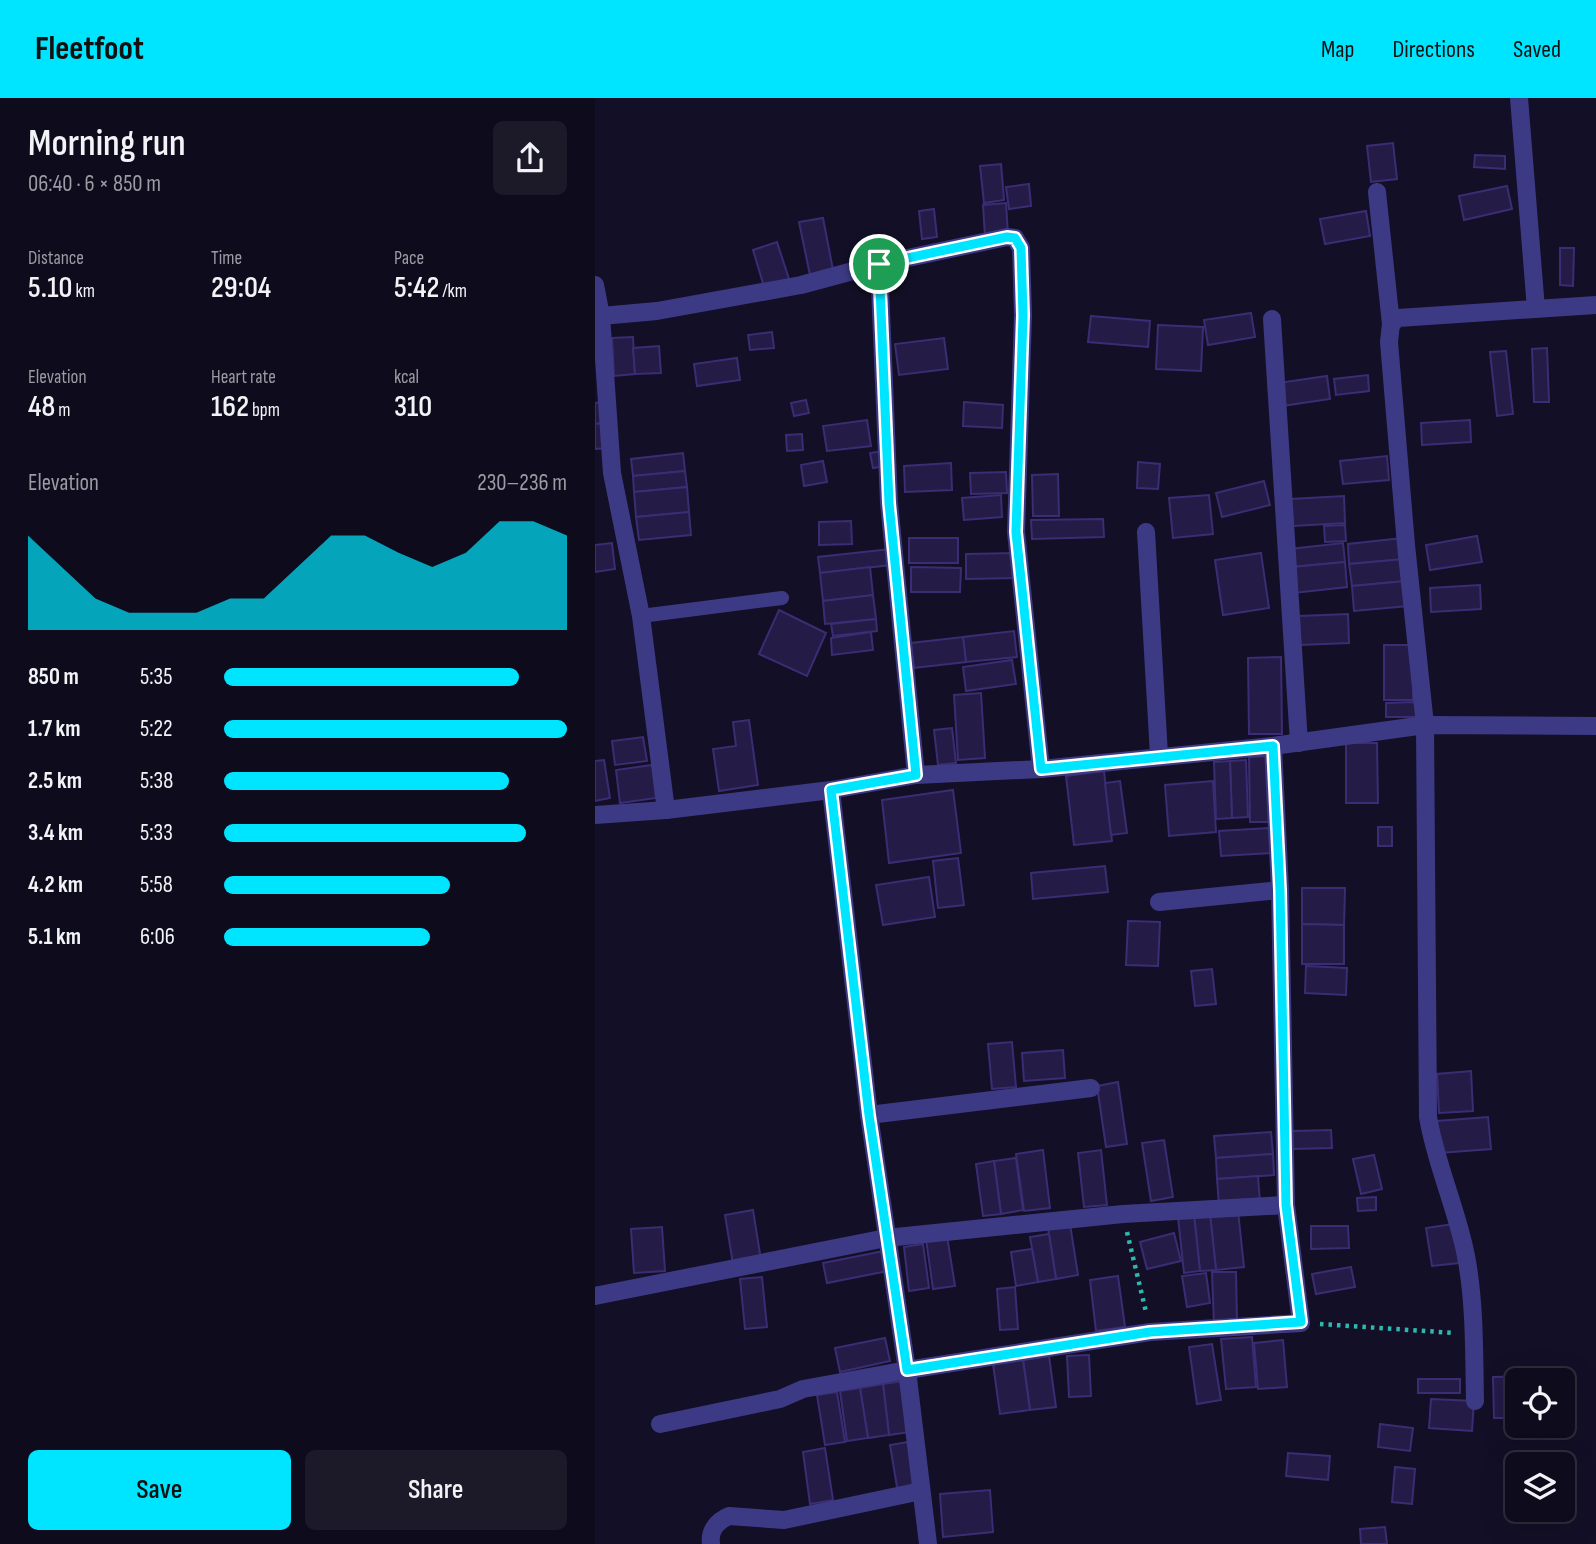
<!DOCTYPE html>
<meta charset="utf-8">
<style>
:root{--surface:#0e0b1c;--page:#1c1929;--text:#f1f3f6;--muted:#9b9ba3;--line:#2e2b3b;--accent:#00e5ff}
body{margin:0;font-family:"Sofia Sans Condensed",sans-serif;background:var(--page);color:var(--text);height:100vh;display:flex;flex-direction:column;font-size:26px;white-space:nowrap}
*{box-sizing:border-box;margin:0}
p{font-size:23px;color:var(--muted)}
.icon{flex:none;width:38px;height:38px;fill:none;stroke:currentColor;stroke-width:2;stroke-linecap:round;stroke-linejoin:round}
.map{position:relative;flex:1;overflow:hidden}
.drawer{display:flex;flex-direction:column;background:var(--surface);width:595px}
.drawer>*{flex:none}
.fabs{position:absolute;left:910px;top:1270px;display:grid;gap:14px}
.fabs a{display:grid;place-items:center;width:70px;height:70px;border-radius:10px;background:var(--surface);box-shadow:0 7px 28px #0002,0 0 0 2px var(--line);font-size:35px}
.pin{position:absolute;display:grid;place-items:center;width:60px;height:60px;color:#fff;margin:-30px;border:4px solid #fff;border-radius:50%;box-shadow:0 2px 7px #0007}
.round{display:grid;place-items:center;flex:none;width:74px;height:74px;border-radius:10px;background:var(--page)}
.overview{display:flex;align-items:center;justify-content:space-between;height:119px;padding:0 28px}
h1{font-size:38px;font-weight:600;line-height:52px}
.figures{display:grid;grid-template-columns:repeat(3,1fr);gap:10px;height:119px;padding:7px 28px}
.figures div{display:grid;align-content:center}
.figures b{font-size:30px;font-weight:600}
.figures small{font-size:19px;font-weight:400}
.figures p{font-size:19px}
.chart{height:196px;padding:14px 28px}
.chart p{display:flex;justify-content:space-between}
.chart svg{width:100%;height:126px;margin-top:7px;fill:var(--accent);opacity:.7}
.cta{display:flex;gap:14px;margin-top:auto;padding:14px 28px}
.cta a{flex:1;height:80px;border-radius:10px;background:var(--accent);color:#111;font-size:28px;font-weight:600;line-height:80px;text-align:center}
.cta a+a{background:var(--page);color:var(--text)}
ul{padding:0 28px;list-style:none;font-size:23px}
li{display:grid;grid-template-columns:112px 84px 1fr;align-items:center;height:52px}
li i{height:18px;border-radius:9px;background:var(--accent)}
header{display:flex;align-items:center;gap:42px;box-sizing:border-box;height:98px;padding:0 35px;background:var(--accent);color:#111}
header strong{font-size:33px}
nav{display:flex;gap:38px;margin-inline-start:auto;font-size:24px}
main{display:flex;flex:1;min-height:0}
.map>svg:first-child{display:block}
.building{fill:#241b47;stroke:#3b2d73;stroke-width:2}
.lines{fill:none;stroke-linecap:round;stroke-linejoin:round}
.path{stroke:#2fb8b0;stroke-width:4.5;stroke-dasharray:3.5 5;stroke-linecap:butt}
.service{stroke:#3d3a85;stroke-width:14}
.minor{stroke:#3d3a85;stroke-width:18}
.route-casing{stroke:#fff;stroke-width:14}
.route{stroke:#00e5ff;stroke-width:9}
</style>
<header>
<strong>Fleetfoot</strong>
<nav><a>Map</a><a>Directions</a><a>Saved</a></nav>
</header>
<main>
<section class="drawer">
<div class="overview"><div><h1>Morning run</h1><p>06:40 · 6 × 850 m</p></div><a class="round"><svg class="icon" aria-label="share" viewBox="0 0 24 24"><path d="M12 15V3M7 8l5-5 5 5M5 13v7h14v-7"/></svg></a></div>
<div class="figures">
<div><p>Distance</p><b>5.10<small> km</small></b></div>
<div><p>Time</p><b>29:04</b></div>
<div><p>Pace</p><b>5:42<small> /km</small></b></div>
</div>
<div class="figures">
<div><p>Elevation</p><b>48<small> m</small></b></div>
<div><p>Heart rate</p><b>162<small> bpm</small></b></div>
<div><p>kcal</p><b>310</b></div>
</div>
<div class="chart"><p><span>Elevation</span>230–236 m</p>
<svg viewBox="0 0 160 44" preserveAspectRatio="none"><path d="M0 44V11L10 22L20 33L30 38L40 38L50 38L60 33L70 33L80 22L90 11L100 11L110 17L120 22L130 17L140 6L150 6L160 11V44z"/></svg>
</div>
<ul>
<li><b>850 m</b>5:35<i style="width:86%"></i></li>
<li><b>1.7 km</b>5:22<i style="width:100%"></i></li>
<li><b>2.5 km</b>5:38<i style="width:83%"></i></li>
<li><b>3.4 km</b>5:33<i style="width:88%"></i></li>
<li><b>4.2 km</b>5:58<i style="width:66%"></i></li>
<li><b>5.1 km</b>6:06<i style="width:60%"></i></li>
</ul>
<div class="cta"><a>Save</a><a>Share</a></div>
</section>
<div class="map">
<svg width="1001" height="1446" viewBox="0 0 1001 1446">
<rect width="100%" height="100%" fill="#130f26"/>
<!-- building -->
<g class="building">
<polygon points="798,45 802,81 776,84 772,48"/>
<polygon points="880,57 910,58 910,71 879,69"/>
<polygon points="406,66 409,102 389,105 385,68"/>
<polygon points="434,86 436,108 414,111 411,89"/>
<polygon points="912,88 917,111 869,122 864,98"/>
<polygon points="411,105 413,137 390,139 388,107"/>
<polygon points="339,111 342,139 327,141 324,113"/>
<polygon points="771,113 775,138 730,146 725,121"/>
<polygon points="228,120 239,177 216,182 204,124"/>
<polygon points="182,144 195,184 170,192 158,152"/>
<polygon points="965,150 979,150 978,188 965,187"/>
<polygon points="656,215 660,239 613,247 609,222"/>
<polygon points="496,218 555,223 553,249 493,244"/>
<polygon points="563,227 608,229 606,273 561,271"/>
<polygon points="177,234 179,250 155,252 153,237"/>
<polygon points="38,239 40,276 19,278 17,240"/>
<polygon points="349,240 353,271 304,277 300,246"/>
<polygon points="64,248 66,275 40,276 38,250"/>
<polygon points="952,250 954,304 939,304 937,251"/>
<polygon points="911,253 918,316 902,318 895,254"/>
<polygon points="142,260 145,282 102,288 99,266"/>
<polygon points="773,277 774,293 741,297 739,281"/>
<polygon points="732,278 735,301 687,308 683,285"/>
<polygon points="211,302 214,315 199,318 196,305"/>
<polygon points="6,304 8,325 0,326 0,305"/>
<polygon points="369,304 408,307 407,330 368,328"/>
<polygon points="272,322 276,348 232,353 228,328"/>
<polygon points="875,322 876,344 827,347 826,325"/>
<polygon points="8,325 10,350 0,351 0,326"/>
<polygon points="207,336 208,352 192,353 191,337"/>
<polygon points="289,353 291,368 278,370 275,355"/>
<polygon points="88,355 90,373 38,378 36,361"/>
<polygon points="792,358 794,382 748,386 745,363"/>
<polygon points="228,363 232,384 209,388 206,367"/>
<polygon points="543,364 565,366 563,391 542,390"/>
<polygon points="356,365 357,392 310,394 309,368"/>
<polygon points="90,373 92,389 39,394 38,378"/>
<polygon points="411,374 412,395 376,396 375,375"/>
<polygon points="463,376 464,418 438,418 437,377"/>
<polygon points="669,383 675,407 627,419 621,395"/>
<polygon points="92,389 94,414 41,419 39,394"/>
<polygon points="406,397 407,419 369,422 367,400"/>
<polygon points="614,397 618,436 578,440 574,400"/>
<polygon points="749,398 750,425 698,428 696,401"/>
<polygon points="94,414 96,437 44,442 41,419"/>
<polygon points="508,421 509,439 437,441 436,422"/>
<polygon points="256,423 257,446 224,447 224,424"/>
<polygon points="750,427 751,443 730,444 729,428"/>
<polygon points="882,438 887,464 835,472 831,447"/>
<rect x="314" y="440" width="49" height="25"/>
<polygon points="807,440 809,461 754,466 753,446"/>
<polygon points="17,445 20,471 0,474 0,447"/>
<polygon points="748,445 750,464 697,469 695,451"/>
<polygon points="295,451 296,467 225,475 223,459"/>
<polygon points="422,455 422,480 371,481 371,456"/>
<polygon points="666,455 674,510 628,517 620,462"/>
<polygon points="809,461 811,483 757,488 754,466"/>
<polygon points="750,464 752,489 699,495 697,469"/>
<polygon points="275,469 278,497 228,503 225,475"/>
<polygon points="316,469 366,470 365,494 316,494"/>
<polygon points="811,483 813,508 759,513 757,488"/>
<polygon points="885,487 886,511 836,514 835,490"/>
<polygon points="278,497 281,521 230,526 228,503"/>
<polygon points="184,512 231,535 212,578 164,556"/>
<polygon points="753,516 754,545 705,547 704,518"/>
<polygon points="281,521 282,533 238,538 236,526"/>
<polygon points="419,533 422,559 371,564 368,539"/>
<polygon points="276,534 278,552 237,557 236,540"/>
<polygon points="368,539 371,564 319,570 316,545"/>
<rect x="789" y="547" width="29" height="55"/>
<polygon points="686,559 687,636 654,636 653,560"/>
<polygon points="417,562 421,586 371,593 368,569"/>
<polygon points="386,595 390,660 363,662 359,597"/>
<polygon points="821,604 821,619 791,619 791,605"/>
<polygon points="154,622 163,687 124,693 118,651 141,648 138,624"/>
<polygon points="357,630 361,665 343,667 339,632"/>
<polygon points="48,639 52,663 20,667 17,643"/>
<polygon points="751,645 782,645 783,705 751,705"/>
<polygon points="676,658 677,724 655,724 654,659"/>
<polygon points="9,662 15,700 0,703 0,663"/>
<polygon points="651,662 653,719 637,720 635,663"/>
<polygon points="635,663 637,720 621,721 619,664"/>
<polygon points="57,667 61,700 25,705 21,672"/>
<polygon points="509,673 517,743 479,747 471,678"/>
<polygon points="525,683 532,735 516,737 510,685"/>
<polygon points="618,683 621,734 574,738 570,687"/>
<polygon points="358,692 366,755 294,765 287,702"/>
<rect x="783" y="729" width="14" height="19"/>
<polygon points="674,730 676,755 626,758 624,733"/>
<polygon points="363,760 369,807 343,810 338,763"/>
<polygon points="510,768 513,794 438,801 436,775"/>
<polygon points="334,779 340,819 288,827 281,787"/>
<polygon points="707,790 750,790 749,827 707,826"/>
<polygon points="533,823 565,824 563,868 531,867"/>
<polygon points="707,826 749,827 749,866 707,866"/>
<polygon points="711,868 752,870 751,897 710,895"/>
<polygon points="617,871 621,906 600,908 596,873"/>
<polygon points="417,944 421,989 397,991 393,946"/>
<polygon points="468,952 470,980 429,983 427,955"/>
<polygon points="876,973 878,1013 844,1015 842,976"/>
<polygon points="523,984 532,1046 511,1049 502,988"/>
<polygon points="893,1019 896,1051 845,1055 842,1023"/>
<polygon points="736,1032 737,1050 697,1051 697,1033"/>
<polygon points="676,1034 678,1056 621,1060 619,1038"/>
<polygon points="569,1042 578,1099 556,1103 547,1045"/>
<polygon points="448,1052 455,1110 429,1113 421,1056"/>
<polygon points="506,1052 512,1107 489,1109 483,1055"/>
<polygon points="678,1056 679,1077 622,1081 621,1060"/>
<polygon points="779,1057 787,1091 766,1096 758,1061"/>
<polygon points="421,1060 428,1112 406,1116 399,1063"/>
<polygon points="399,1063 406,1116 388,1118 381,1066"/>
<polygon points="663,1078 665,1104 624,1107 622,1081"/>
<polygon points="781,1099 781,1112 763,1113 762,1100"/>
<polygon points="158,1112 166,1162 138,1166 130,1117"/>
<polygon points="643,1113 649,1169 621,1172 615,1116"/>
<polygon points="615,1116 621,1172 605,1173 599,1117"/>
<polygon points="599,1117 605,1173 589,1175 583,1119"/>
<polygon points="475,1126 483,1177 461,1181 453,1130"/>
<polygon points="859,1126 864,1165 837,1168 831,1130"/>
<polygon points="716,1128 753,1128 754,1150 716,1151"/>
<polygon points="67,1129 70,1173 39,1175 36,1131"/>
<polygon points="579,1135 586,1163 552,1171 545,1144"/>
<polygon points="454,1136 461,1181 443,1184 435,1139"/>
<polygon points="352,1138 360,1188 338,1191 331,1141"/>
<polygon points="328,1146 334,1190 314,1193 309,1149"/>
<polygon points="437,1151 443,1184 421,1188 416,1154"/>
<polygon points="289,1153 293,1173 232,1185 228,1165"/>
<polygon points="756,1169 760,1189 721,1196 717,1176"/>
<polygon points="617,1174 641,1174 642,1225 619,1226"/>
<polygon points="611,1175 615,1205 592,1209 587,1178"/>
<polygon points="523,1178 530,1229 501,1233 495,1182"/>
<polygon points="167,1179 172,1229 150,1231 145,1181"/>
<polygon points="420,1189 423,1231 405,1232 402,1191"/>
<polygon points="657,1239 661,1289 631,1291 626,1241"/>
<polygon points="290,1240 295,1263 245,1274 240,1250"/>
<polygon points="688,1242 692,1289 663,1291 659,1245"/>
<polygon points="617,1246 626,1302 602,1306 594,1249"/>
<polygon points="494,1257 496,1298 474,1299 472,1258"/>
<polygon points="454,1258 461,1309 435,1312 428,1262"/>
<polygon points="428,1262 435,1312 405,1316 398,1266"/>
<polygon points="942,1278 942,1283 922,1283 922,1320 899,1320 898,1279"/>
<rect x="823" y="1281" width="42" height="14"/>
<polygon points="308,1283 315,1334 294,1337 288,1286"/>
<polygon points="288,1286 294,1337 273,1340 265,1290"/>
<polygon points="265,1290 273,1340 252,1343 245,1293"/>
<polygon points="242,1294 250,1344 230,1347 222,1297"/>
<polygon points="836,1301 879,1303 877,1333 834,1330"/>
<polygon points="785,1326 818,1330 815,1353 783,1349"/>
<polygon points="313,1344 321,1391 303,1395 295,1347"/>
<polygon points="230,1350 238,1402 215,1406 208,1354"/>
<polygon points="693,1355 735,1358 733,1382 691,1378"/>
<polygon points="800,1369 820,1371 817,1406 797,1404"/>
<polygon points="395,1392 398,1434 348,1439 345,1396"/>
<polygon points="790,1429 792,1446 766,1446 765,1431"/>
</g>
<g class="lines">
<!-- path -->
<g class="path">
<polyline points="532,1134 551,1214"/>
<polyline points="725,1226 860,1235"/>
</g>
<!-- service -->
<polyline class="service" points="46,518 187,500"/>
<!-- minor -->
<g class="minor">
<polyline points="924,0 941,211"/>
<path d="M 782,94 L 796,226 L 794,244 L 811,447 L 830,627 L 833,1019 C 841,1067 862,1111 871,1158 C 880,1205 879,1255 880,1303"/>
<polyline points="284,166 294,405 321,677"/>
<polyline points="0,187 6,218 17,375 46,518 71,712"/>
<polyline points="6,218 62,213 206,187 284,166 412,139 420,140 426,150 428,217 421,434 446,671"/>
<polyline points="677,221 704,645"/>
<polyline points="796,226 803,220 1001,207"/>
<polyline points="551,434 564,657"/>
<polyline points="236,692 274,1017 312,1272 333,1446"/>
<polyline points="0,717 71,712 236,692 321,677 446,671 678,648 830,627 1001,628"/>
<polyline points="564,804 685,792"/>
<polyline points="274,1017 496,990"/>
<polyline points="0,1198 291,1140 528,1116 691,1107"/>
<polyline points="65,1326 185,1301 208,1291 312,1272 555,1234 706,1225 691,1107 685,792 678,648"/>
<path d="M 116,1446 C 114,1433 122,1423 134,1418 L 189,1422 L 326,1393"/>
</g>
</g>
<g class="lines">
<defs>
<polygon id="route" points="412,139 420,140 426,150 428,217 421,434 446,671 678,648 685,792 691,1107 706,1224 555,1234 312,1272 274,1017 236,692 321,677 294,405 284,166"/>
</defs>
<!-- route casing -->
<use href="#route" class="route-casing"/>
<!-- route -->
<use href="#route" class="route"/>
</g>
</svg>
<div class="fabs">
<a><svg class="icon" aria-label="locate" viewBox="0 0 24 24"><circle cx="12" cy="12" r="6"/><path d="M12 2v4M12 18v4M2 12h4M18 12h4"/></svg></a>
<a><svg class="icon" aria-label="layers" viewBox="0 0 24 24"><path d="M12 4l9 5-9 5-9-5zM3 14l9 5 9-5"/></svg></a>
</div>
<div class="pin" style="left:284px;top:166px;background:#1e9e55"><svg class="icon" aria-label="arrive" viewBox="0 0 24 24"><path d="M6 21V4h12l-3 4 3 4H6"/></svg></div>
</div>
</main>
